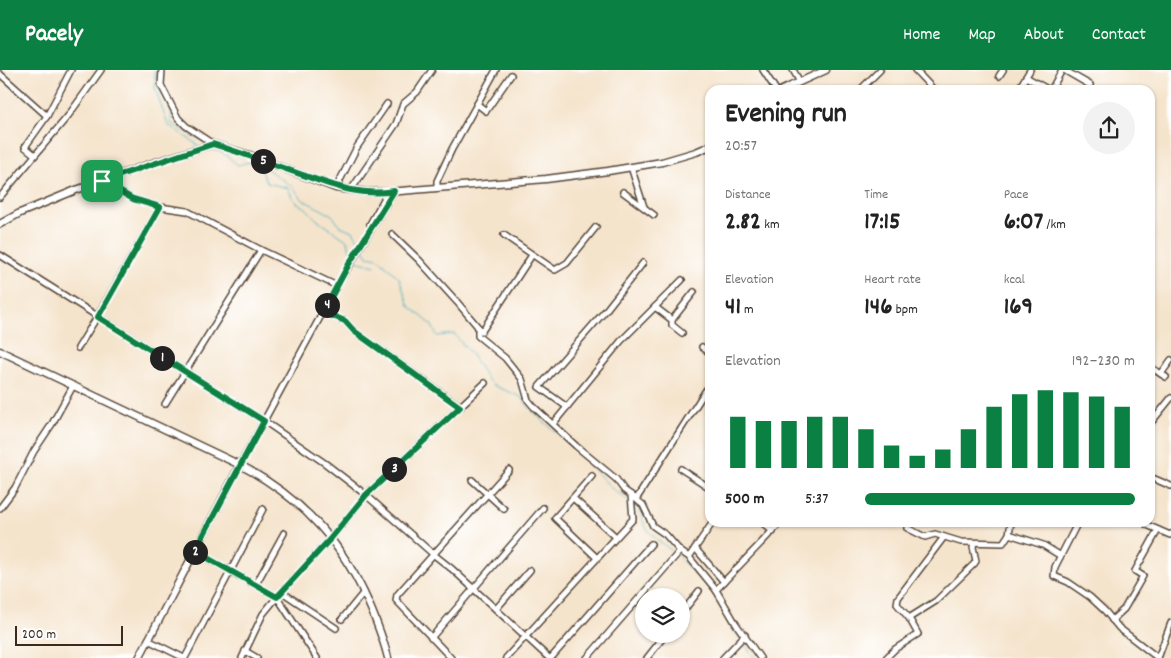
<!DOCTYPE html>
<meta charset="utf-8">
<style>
:root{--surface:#fff;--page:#f2f2f2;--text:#222;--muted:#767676;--accent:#0b8043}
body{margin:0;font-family:Dekko,sans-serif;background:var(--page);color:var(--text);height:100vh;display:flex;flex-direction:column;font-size:19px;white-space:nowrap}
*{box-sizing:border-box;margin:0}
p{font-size:16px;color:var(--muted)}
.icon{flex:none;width:28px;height:28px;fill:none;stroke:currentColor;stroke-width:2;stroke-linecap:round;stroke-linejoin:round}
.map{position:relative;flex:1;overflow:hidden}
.details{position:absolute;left:705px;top:15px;width:450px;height:442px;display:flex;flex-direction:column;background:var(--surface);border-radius:15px;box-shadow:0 1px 4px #0004}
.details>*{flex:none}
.controls{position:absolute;left:635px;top:518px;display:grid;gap:10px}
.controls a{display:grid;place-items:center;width:55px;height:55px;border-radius:50%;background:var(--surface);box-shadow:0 1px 4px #0004;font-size:25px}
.scale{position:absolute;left:15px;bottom:12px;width:108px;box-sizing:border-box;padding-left:5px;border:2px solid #3b2a1e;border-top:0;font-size:14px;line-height:18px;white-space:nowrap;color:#3b2a1e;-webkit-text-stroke:4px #fff;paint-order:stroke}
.pin{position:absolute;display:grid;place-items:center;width:42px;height:42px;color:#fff;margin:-21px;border-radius:10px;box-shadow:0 2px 8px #0006}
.km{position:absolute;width:25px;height:25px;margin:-12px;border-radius:50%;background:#222;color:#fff;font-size:14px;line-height:25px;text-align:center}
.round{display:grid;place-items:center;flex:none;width:52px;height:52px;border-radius:26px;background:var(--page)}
.head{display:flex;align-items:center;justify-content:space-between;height:85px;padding:0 20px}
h1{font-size:28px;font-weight:700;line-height:38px}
.stats{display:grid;grid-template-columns:repeat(3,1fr);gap:8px;height:85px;padding:5px 20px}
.stats div{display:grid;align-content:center}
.stats b{font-size:25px;font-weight:700}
.stats small{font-size:14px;font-weight:400}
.stats p{font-size:14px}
.chart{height:140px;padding:10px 20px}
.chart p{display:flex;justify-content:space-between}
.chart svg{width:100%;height:90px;margin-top:5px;stroke:var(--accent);stroke-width:6}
ul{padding:0 20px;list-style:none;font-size:16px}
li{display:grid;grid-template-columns:80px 60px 1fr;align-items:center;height:38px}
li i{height:12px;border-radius:6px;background:var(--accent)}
header{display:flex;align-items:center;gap:30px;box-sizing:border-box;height:70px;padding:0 25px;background:var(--accent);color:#fff}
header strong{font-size:24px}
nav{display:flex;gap:28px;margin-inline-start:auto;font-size:18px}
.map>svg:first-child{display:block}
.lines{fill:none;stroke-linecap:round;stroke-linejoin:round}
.stream{stroke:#41aebf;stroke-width:1}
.minor-casing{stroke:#574638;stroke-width:8}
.major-casing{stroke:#574638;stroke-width:9}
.minor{stroke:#fff;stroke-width:5}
.major{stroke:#fff;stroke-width:6}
.route-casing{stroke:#fff;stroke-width:10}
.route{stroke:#0b8043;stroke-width:6}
</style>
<header>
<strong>Pacely</strong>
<nav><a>Home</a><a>Map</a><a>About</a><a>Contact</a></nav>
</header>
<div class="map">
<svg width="1171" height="588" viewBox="0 0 1171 588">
<rect width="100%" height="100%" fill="#fff"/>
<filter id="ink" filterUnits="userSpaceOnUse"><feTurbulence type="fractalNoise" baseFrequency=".02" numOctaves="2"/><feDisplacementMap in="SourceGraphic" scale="10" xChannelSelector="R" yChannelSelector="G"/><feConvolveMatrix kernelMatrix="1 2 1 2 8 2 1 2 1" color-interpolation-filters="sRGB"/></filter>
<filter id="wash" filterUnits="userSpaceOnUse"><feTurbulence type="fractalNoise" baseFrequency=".0096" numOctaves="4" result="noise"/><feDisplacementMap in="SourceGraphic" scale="20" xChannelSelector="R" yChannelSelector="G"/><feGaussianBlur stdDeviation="1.12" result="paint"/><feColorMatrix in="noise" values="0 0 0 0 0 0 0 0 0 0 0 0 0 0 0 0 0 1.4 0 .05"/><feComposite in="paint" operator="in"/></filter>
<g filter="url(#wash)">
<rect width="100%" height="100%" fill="#f5e4cc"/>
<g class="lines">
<!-- stream -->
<g class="stream">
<polyline points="154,0 155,18 168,55 198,75"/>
<polyline points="156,10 157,0"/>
<polyline points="156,14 163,25"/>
<polyline points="168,33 171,42 171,53 206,73"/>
<path d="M 206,80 C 227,81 222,83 238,95 L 249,92 L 259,96 L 267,113 L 288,118 L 293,129 L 299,134 L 306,138 L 316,149 L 348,171 L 350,180"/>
<polyline points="233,83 255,91 267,99 293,117 303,130 332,145 340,156 353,161 358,169"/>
<polyline points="363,177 368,186 378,188 399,208 409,236 431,254 437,266 454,264 472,285 487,309 493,315 521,327 532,341 582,386 612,419 629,431"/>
<polyline points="356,191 375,196"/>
<path d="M 634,434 C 641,441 642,451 647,459 C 654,469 666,476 675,483"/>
<polyline points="678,486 720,531"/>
<path d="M 726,542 C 724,553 733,560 740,568"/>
<polyline points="742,571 755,588"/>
</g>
</g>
</g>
<g filter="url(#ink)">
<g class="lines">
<defs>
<g id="minor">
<polyline points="162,0 161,15 178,48 186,56 213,74"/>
<polyline points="763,0 776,20"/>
<polyline points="793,0 800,12"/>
<polyline points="915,0 934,20"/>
<polyline points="1064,0 1090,15"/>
<polyline points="0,4 47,46"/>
<polyline points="999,6 1003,0"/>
<polyline points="1026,7 1049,20"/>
<polyline points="860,20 880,0"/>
<polyline points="1018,20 1030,0"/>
<polyline points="1051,20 1062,0"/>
<polyline points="477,34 486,41 511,5"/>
<polyline points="35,85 25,77 47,46 71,0"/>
<polyline points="631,97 644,137"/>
<polyline points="102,111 133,129 160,137 187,141 261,180 337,216"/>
<polyline points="336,118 357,77 387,34"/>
<polyline points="437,118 437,111 452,79 496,0"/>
<polyline points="351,120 396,54 403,34 417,22 432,0"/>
<polyline points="623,122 654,145"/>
<polyline points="0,127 68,46 101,0"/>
<polyline points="370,154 388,122"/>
<polyline points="392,164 419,190 457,232 478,257 478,266 505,288 522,309 528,330 534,337 576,376 616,409 624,420 631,425 633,449 506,588"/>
<polyline points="504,165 555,200 567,193 596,157"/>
<polyline points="0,185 264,351 326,394 366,425 433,484 452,499 549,588"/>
<polyline points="655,237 672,250 672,255 682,263"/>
<polyline points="323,242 345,251 354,261 461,337"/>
<polyline points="672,250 694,222"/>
<polyline points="478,257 482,261 532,185"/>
<polyline points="702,277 710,283"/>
<polyline points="78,278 97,247 160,137"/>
<polyline points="1150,297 1166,307"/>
<polyline points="1161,304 1171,290"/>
<polyline points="165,334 261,180"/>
<polyline points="567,337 539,317 606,240 643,193"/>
<polyline points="553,354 621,271 682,210"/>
<polyline points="1150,354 1171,328"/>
<polyline points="240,395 337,216 394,121"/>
<polyline points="681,399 710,418"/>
<polyline points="592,406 555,448 597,488"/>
<polyline points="1150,407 1171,416"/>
<polyline points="472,410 504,439"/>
<polyline points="631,425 643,435 653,456 666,465 680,481 689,487 716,520 736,554 760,588"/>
<polyline points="573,428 616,467"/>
<polyline points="637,428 706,320"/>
<polyline points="0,438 15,418 34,381 52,354 73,316"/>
<polyline points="762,452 773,462"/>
<polyline points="1078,452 1055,497 1054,506 1068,512 1090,527 1105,541 1119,558 1158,588"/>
<polyline points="1147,455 1170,465 1171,464"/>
<polyline points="907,458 925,467 935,464 961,472 1003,473 1009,464 1011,452"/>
<polyline points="1009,464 1043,475 1061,486"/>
<polyline points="695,478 724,512"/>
<polyline points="195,481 277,527 317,588"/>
<polyline points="689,487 713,452"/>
<polyline points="256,514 284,463"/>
<polyline points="716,520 781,452"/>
<polyline points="282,522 336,558"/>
<polyline points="496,539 530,500"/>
<polyline points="681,544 699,521"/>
<polyline points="909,548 897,534 898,528 944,467"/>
<polyline points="342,549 364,522"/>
<polyline points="1112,550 1124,539 1143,506 1135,501 1158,460"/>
<polyline points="431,568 543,438"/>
<polyline points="148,570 184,588"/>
<polyline points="245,581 257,588"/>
<polyline points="185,588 263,439"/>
<polyline points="242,588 263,544 277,527 331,468 366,425 485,313"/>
<polyline points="451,588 396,530 397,525 509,400"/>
<polyline points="551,588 651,474"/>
<polyline points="587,588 680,481"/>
<polyline points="647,588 666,564"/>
<polyline points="723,588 745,565"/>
<polyline points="886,588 895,579 918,564 909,548 936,531 974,494 976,491 973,477 974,473"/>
<polyline points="1158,588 1171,553"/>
</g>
<g id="major">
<polyline points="782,20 826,0"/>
<polyline points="0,154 20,143 76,120 153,93 213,74 249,85 336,118 367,122 388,122 546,109 608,101 662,92 696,82 710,76"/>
<polyline points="0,281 240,395 139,588"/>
<path d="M 240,395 C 303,428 345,475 372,541 C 378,556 384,571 388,588"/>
</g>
</defs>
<!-- minor casing -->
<use href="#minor" class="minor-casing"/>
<!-- major casing -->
<use href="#major" class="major-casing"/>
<!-- minor -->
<use href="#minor" class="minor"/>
<!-- major -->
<use href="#major" class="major"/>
</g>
</g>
<g class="lines" filter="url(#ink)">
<defs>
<path id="route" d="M 213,74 C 242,83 271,94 300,104 C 332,115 359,127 394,121 L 349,194 L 323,242 L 345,251 L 354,261 L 460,337 L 366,425 L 331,468 L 277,527 L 195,481 L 264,351 L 98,247 L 160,137 L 133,129 L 102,111 Z"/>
</defs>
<!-- route casing -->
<use href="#route" class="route-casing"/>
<!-- route -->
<use href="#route" class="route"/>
</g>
</svg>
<div class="controls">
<a><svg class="icon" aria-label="layers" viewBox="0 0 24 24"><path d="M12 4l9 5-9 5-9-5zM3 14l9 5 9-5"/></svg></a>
</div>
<div class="scale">200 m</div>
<div class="pin" style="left:102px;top:111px;background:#1e9e55"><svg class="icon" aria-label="arrive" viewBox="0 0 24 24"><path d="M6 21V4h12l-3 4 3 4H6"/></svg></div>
<b class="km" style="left:162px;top:288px">1</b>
<b class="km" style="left:195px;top:482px">2</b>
<b class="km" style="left:394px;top:399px">3</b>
<b class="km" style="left:327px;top:235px">4</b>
<b class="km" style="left:263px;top:91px">5</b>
<section class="details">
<div class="head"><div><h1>Evening run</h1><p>20:57</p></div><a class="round"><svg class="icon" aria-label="share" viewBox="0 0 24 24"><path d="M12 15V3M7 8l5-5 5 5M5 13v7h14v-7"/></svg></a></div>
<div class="stats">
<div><p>Distance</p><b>2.82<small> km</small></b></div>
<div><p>Time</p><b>17:15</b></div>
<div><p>Pace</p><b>6:07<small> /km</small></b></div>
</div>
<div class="stats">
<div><p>Elevation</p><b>41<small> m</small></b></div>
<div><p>Heart rate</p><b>146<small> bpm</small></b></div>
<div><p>kcal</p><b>169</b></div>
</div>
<div class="chart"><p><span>Elevation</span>192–230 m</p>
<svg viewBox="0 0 160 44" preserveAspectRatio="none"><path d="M5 44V19M15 44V21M25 44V21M35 44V19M45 44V19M55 44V25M65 44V33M75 44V38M85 44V35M95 44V25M105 44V14M115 44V8M125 44V6M135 44V7M145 44V9M155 44V14"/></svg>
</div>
<ul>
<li><b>500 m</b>5:37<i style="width:100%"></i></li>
</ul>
</section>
</div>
